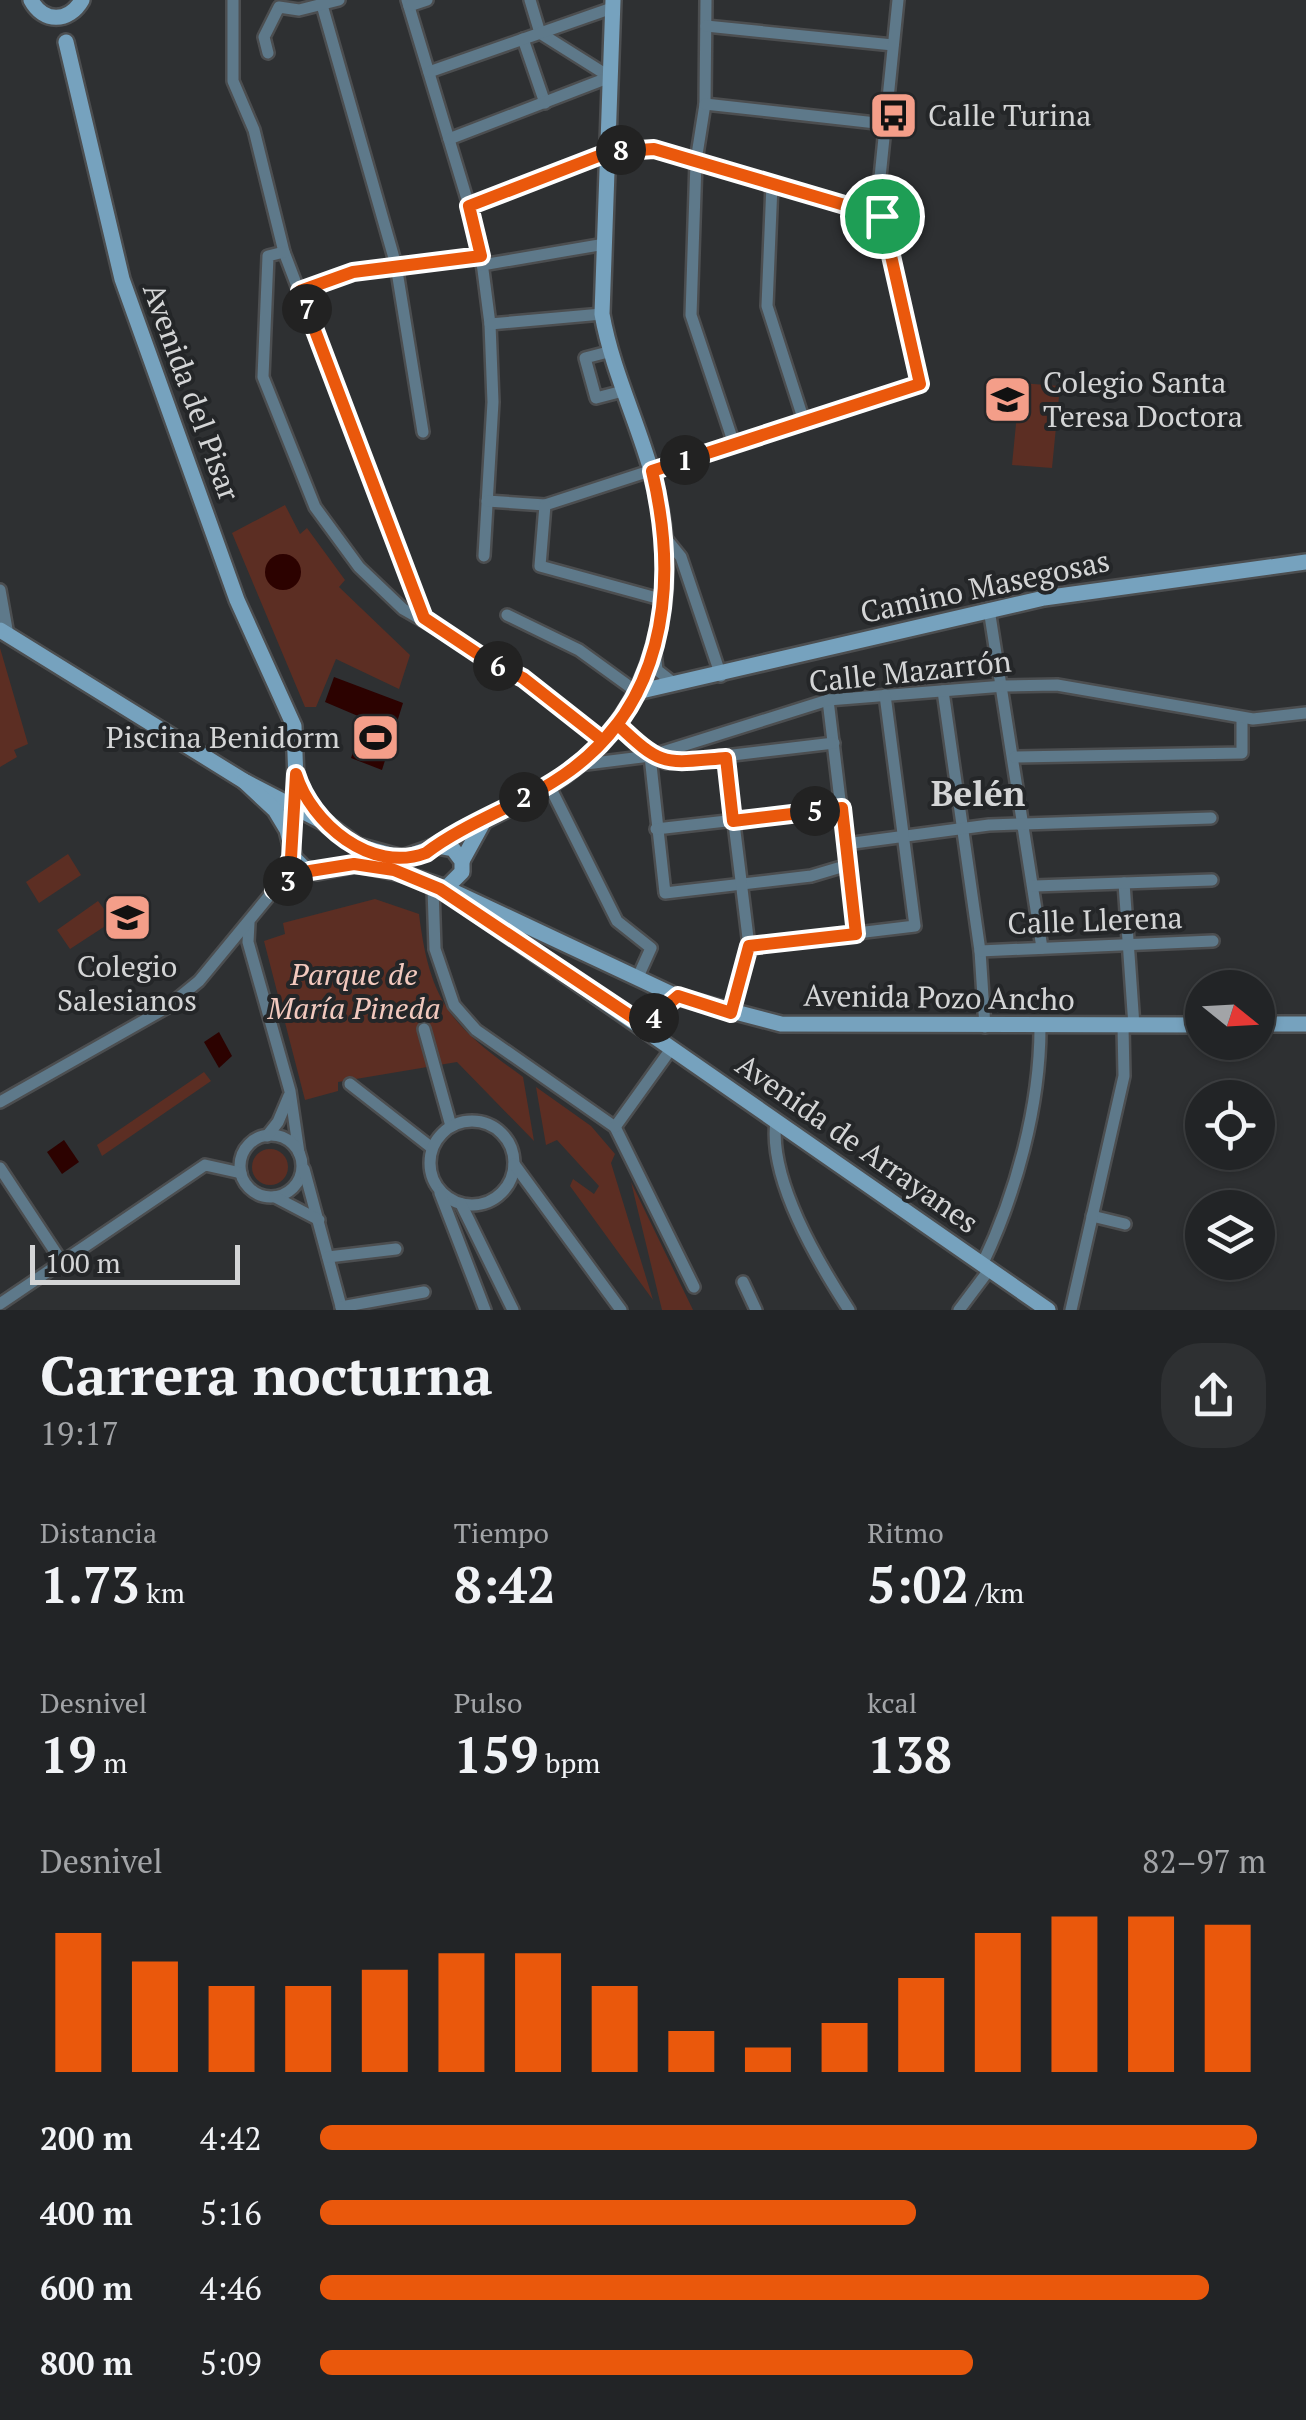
<!DOCTYPE html>
<html lang="es">
<meta charset="utf-8">
<style>
:root{--surface:#222426;--page:#2e3032;--text:#f1f3f6;--muted:#a2a4a7;--line:#3f4143;--accent:#ea580c}
body{margin:0;font-family:"PT Serif",serif;background:var(--page);color:var(--text);height:100vh;display:flex;flex-direction:column;font-size:38px;white-space:nowrap}
*{box-sizing:border-box;margin:0}
p{font-size:32px;color:var(--muted)}
.icon{flex:none;width:55px;height:55px;fill:none;stroke:currentColor;stroke-width:2;stroke-linecap:round;stroke-linejoin:round}
.map{position:relative;height:1310px;overflow:hidden}
.sheet{display:flex;flex-direction:column;background:var(--surface);flex:1}
.sheet>*{flex:none}
.needle{width:65px;rotate:108deg}
.tools{position:absolute;left:1185px;top:970px;display:grid;gap:20px}
.tools a{display:grid;place-items:center;width:90px;height:90px;border-radius:50%;background:var(--surface);box-shadow:0 2px 8px #0004,0 0 0 2px var(--line);font-size:50px}
.scale{position:absolute;left:30px;bottom:25px;width:210px;box-sizing:border-box;padding-left:10px;border:5px solid #d4d5d6;border-top:0;font-size:28px;line-height:35px;white-space:nowrap;color:#d4d5d6;-webkit-text-stroke:8px #242628;paint-order:stroke}
.pin{position:absolute;display:grid;place-items:center;width:85px;height:85px;color:#fff;margin:-42px;border:5px solid #fff;border-radius:50%;box-shadow:0 2px 10px #0007}
.km{position:absolute;width:50px;height:50px;margin:-25px;border-radius:50%;background:#222;color:#fff;font-size:28px;line-height:50px;text-align:center}
.round{display:grid;place-items:center;flex:none;width:105px;height:105px;border-radius:40px;background:var(--page)}
.summary{display:flex;align-items:center;justify-content:space-between;height:170px;padding:0 40px}
h1{font-size:55px;font-weight:700;line-height:75px}
.figures{display:grid;grid-template-columns:repeat(3,1fr);gap:15px;height:170px;padding:10px 40px}
.figures div{display:grid;align-content:center}
.figures b{font-size:50px;font-weight:700}
.figures small{font-size:28px;font-weight:400}
.figures p{font-size:28px}
.chart{height:280px;padding:20px 40px}
.chart p{display:flex;justify-content:space-between}
.chart svg{width:100%;height:180px;margin-top:10px;stroke:var(--accent);stroke-width:6}
ul{padding:0 40px;list-style:none;font-size:32px}
li{display:grid;grid-template-columns:160px 120px 1fr;align-items:center;height:75px}
li i{height:25px;border-radius:12px;background:var(--accent)}
.map>svg:first-child{display:block}
.green{fill:#5c2e23}
.water{fill:#2c0200}
.lines{fill:none;stroke-linecap:round;stroke-linejoin:round}
.street-casing{stroke:#4c4e50;stroke-width:16}
.secondary-casing{stroke:#4c4e50;stroke-width:20}
.street{stroke:#5e798a;stroke-width:11}
.secondary{stroke:#76a2be;stroke-width:15}
.route-casing{stroke:#fff;stroke-width:20}
.route{stroke:#ea580c;stroke-width:12}
.labels{text-anchor:middle;stroke-width:8;stroke-linejoin:round;paint-order:stroke}
.poi-label{font-size:30px;fill:#d4d5d6;stroke:#242628;text-anchor:start}
.street-label{font-size:30px;fill:#d4d5d6;stroke:#242628}
.park-label{font-size:30px;font-style:italic;fill:#f2c9be;stroke:#242628}
.quarter-label{font-size:35px;font-weight:bold;fill:#d4d5d6;stroke:#242628}
</style>
<div class="map">
<svg width="1306" height="1310" viewBox="0 0 1306 1310">
<rect width="100%" height="100%" fill="#2e3032"/>
<!-- green -->
<g class="green">
<polygon points="1020,383 1060,386 1052,468 1012,465"/>
<polygon points="285,505 300,534 307,528 345,580 339,587 410,655 399,689 336,659 316,707 305,707 232,533"/>
<polygon points="0,648 28,744 14,750 17,757 0,767"/>
<polygon points="68,854 81,875 39,903 26,882"/>
<path d="M 375,899 L 419,914 C 430,1004 452,1026 523,1077 L 534,1141 L 457,1062 L 338,1082 L 338,1091 L 305,1100 L 264,941 L 285,934 L 283,923 Z"/>
<polygon points="98,901 113,921 70,949 57,930"/>
<polygon points="204,1072 211,1081 102,1156 97,1145"/>
<polygon points="536,1087 591,1126 615,1154 611,1163 653,1300 570,1186 573,1179 594,1194 599,1186 557,1140 546,1145"/>
<circle cx="270" cy="1167" r="18"/>
<polygon points="631,1182 693,1310 662,1310"/>
</g>
<!-- water -->
<g class="water">
<circle cx="283" cy="572" r="18"/>
<polygon points="334,677 403,703 382,770 351,758 365,719 325,702"/>
<polygon points="219,1032 232,1056 219,1068 204,1042"/>
<polygon points="64,1140 79,1162 62,1174 47,1152"/>
</g>
<g class="lines">
<defs>
<g id="street">
<polyline points="233,0 233,81 254,130 284,252 424,618"/>
<polyline points="407,0 479,239 490,324 493,402 484,556"/>
<polyline points="530,0 540,33 610,77"/>
<polyline points="706,0 705,104 696,161 691,315 734,444"/>
<polyline points="322,5 396,265 423,432"/>
<polyline points="409,6 427,0"/>
<polyline points="706,26 893,45"/>
<polyline points="523,39 545,103"/>
<polyline points="268,53 264,37 279,7 299,10 339,0"/>
<polyline points="429,72 612,8"/>
<polyline points="705,104 885,124"/>
<polyline points="449,139 610,77"/>
<polyline points="772,184 767,306 804,421"/>
<polyline points="469,206 609,152 654,149 882,216"/>
<polyline points="284,252 268,256 263,377 315,507 359,567 403,609 523,678 603,741"/>
<polyline points="482,265 605,244"/>
<polyline points="300,291 353,272 481,256"/>
<polyline points="490,324 602,314"/>
<polyline points="608,352 585,358 596,398 623,391"/>
<polyline points="487,501 545,505 920,383 878,197 898,0"/>
<polyline points="545,505 540,566 664,600"/>
<polyline points="664,536 681,557 721,676"/>
<polyline points="0,590 8,635"/>
<polyline points="989,609 1042,948"/>
<polyline points="507,615 579,650 637,692"/>
<polyline points="655,652 657,670 675,684"/>
<polyline points="943,691 980,951 985,1027"/>
<polyline points="828,700 856,934"/>
<polyline points="617,724 650,756 666,763 834,743"/>
<polyline points="650,756 665,893 811,876 848,865"/>
<polyline points="1015,757 1242,753 1242,718"/>
<polyline points="726,758 749,946 731,1013"/>
<polyline points="578,765 650,756 828,700 1004,686 1057,685 1253,719 1306,713"/>
<polyline points="549,785 617,921 651,948 637,979"/>
<polyline points="656,829 842,808"/>
<polyline points="293,837 297,808"/>
<polyline points="846,844 989,825 1211,818"/>
<polyline points="1124,883 1134,1026"/>
<polyline points="1034,886 1212,880"/>
<polyline points="278,888 310,871"/>
<polyline points="433,888 435,949 454,1005 476,1030 615,1127 694,1287"/>
<polyline points="249,923 248,942 290,1091 299,1153"/>
<polyline points="749,946 915,926 885,695"/>
<polyline points="980,951 1213,941"/>
<polyline points="638,1024 651,1022 678,997"/>
<polyline points="424,1029 451,1126"/>
<polyline points="350,1084 432,1148"/>
<polyline points="0,1102 166,1008 199,981 274,890 292,851"/>
<path d="M 776,1121 C 768,1179 818,1262 849,1310"/>
<circle cx="472" cy="1163" r="42"/>
<polyline points="615,1127 671,1049"/>
<circle cx="271" cy="1166" r="31"/>
<polyline points="267,1136 278,1122 289,1096"/>
<polyline points="514,1164 621,1310"/>
<polyline points="0,1168 62,1262"/>
<polyline points="304,1169 342,1310"/>
<polyline points="440,1193 485,1310"/>
<polyline points="275,1197 319,1220"/>
<polyline points="461,1204 513,1310"/>
<polyline points="1092,1216 1125,1224"/>
<polyline points="328,1257 396,1249"/>
<path d="M 982,1265 C 1016,1194 1040,1106 1040,1028"/>
<polyline points="743,1282 756,1310"/>
<polyline points="0,1304 205,1165 241,1173"/>
<polyline points="341,1307 424,1292"/>
<polyline points="959,1310 989,1270"/>
<polyline points="1071,1310 1124,1076 1123,1026"/>
</g>
<g id="secondary">
<path d="M 31,0 C 43,23 69,23 82,0"/>
<polyline points="66,42 122,279 237,600 294,726 297,808"/>
<polyline points="0,630 244,781 329,825 358,846 402,858 437,846 453,849 462,861 462,872 446,888"/>
<polyline points="637,692 1044,598 1306,562"/>
<polyline points="244,781 275,810 287,830 294,858 304,868 317,872 358,864 404,874 446,888 678,997 781,1024 1202,1025"/>
<path d="M 431,848 C 478,822 535,800 577,766 C 664,694 681,577 652,474 C 637,420 612,370 602,314 L 613,0"/>
<polyline points="462,861 484,821"/>
<polyline points="465,905 1048,1310"/>
<polyline points="1258,1024 1306,1024"/>
</g>
</defs>
<!-- street casing -->
<use href="#street" class="street-casing"/>
<!-- secondary casing -->
<use href="#secondary" class="secondary-casing"/>
<!-- street -->
<use href="#street" class="street"/>
<!-- secondary -->
<use href="#secondary" class="secondary"/>
</g>
<g class="lines">
<defs>
<path id="route" d="M 882,216 L 920,384 L 652,471 C 680,589 665,713 553,782 C 512,808 464,824 426,853 C 371,874 311,823 296,774 L 291,858 L 274,890 L 310,871 L 354,864 L 394,870 L 440,889 L 644,1025 L 678,996 L 731,1013 L 749,946 L 856,934 L 842,808 L 733,821 L 726,758 C 664,763 663,768 617,724 L 603,741 L 523,678 L 487,660 L 424,618 L 300,291 L 353,272 L 481,256 L 469,206 L 609,152 L 654,149 L 882,216"/>
</defs>
<!-- route casing -->
<use href="#route" class="route-casing"/>
<!-- route -->
<use href="#route" class="route"/>
</g>
<!-- icons -->
<defs>
<symbol id="bus-square" viewBox="-11 -11 22 22"><rect x="-9" y="-9" width="18" height="18" rx="4" fill="#f49e89" stroke="#242628"/><path d="M-5-6H5V4H4V6H2V4H-2V6H-4V4H-5ZM-3.5-4V0h7V-4ZM-3.5 1.2v1.5H-2V1.2ZM2 1.2v1.5H3.5V1.2Z" fill="#111"/></symbol>
<symbol id="school-square" viewBox="-11 -11 22 22"><rect x="-9" y="-9" width="18" height="18" rx="4" fill="#f49e89" stroke="#242628"/><path d="M0-5L7-2L0 1L-7-2ZM-4 1L0 2.5L4 1V4Q0 6-4 4Z" fill="#111"/></symbol>
<symbol id="stadium-square" viewBox="-11 -11 22 22"><rect x="-9" y="-9" width="18" height="18" rx="4" fill="#f49e89" stroke="#242628"/><path d="M0-5a6.5 5 0 1 0 0 10a6.5 5 0 1 0 0-10ZM-3.5-1.8h7v3.6h-7Z" fill="#111"/></symbol>
</defs>
<g fill-rule="evenodd">
<use href="#bus-square" x="866" y="88" width="55" height="55"/>
<use href="#school-square" x="980" y="372" width="55" height="55"/>
<use href="#stadium-square" x="348" y="710" width="55" height="55"/>
<use href="#school-square" x="100" y="890" width="55" height="55"/>
</g>
<g class="labels">
<!-- poi labels -->
<g class="poi-label">
<text x="928" y="126">Calle Turina</text>
<text x="1043" y="393">Colegio Santa<tspan x="1043" dy="34">Teresa Doctora</tspan></text>
<text x="340" y="748" text-anchor="end">Piscina Benidorm</text>
<text x="127" y="977" text-anchor="middle">Colegio<tspan x="127" dy="34">Salesianos</tspan></text>
</g>
<!-- street labels -->
<g class="street-label">
<text transform="translate(191 392) rotate(70)" y="10">Avenida del Pisar</text>
<text transform="translate(985 587) rotate(-12)" y="10">Camino Masegosas</text>
<text transform="translate(910 672) rotate(-6)" y="10">Calle Mazarrón</text>
<text transform="translate(1095 921) rotate(-2)" y="10">Calle Llerena</text>
<text transform="translate(939 998) rotate(1)" y="10">Avenida Pozo Ancho</text>
<text transform="translate(857 1144) rotate(35)" y="10">Avenida de Arrayanes</text>
</g>
<!-- park labels -->
<g class="park-label">
<text x="354" y="985">Parque de<tspan x="354" dy="34">María Pineda</tspan></text>
</g>
<!-- quarter labels -->
<g class="quarter-label">
<text x="978" y="806">Belén</text>
</g>
</g>
</svg>
<div class="tools">
<a><svg class="needle" viewBox="-14 -14 28 28"><path d="M0-13l5 13h-10z" fill="#e53935"/><path d="M0 13l5-13h-10z" fill="#a2a4a7"/></svg></a>
<a><svg class="icon" aria-label="locate" viewBox="0 0 24 24"><circle cx="12" cy="12" r="6"/><path d="M12 2v4M12 18v4M2 12h4M18 12h4"/></svg></a>
<a><svg class="icon" aria-label="layers" viewBox="0 0 24 24"><path d="M12 4l9 5-9 5-9-5zM3 14l9 5 9-5"/></svg></a>
</div>
<div class="scale">100 m</div>
<div class="pin" style="left:882px;top:216px;background:#1e9e55"><svg class="icon" aria-label="arrive" viewBox="0 0 24 24"><path d="M6 21V4h12l-3 4 3 4H6"/></svg></div>
<b class="km" style="left:685px;top:460px">1</b>
<b class="km" style="left:524px;top:797px">2</b>
<b class="km" style="left:288px;top:881px">3</b>
<b class="km" style="left:654px;top:1018px">4</b>
<b class="km" style="left:815px;top:811px">5</b>
<b class="km" style="left:498px;top:666px">6</b>
<b class="km" style="left:307px;top:309px">7</b>
<b class="km" style="left:621px;top:150px">8</b>
</div>
<section class="sheet">
<div class="summary"><div><h1>Carrera nocturna</h1><p>19:17</p></div><a class="round"><svg class="icon" aria-label="share" viewBox="0 0 24 24"><path d="M12 15V3M7 8l5-5 5 5M5 13v7h14v-7"/></svg></a></div>
<div class="figures">
<div><p>Distancia</p><b>1.73<small> km</small></b></div>
<div><p>Tiempo</p><b>8:42</b></div>
<div><p>Ritmo</p><b>5:02<small> /km</small></b></div>
</div>
<div class="figures">
<div><p>Desnivel</p><b>19<small> m</small></b></div>
<div><p>Pulso</p><b>159<small> bpm</small></b></div>
<div><p>kcal</p><b>138</b></div>
</div>
<div class="chart"><p><span>Desnivel</span>82–97 m</p>
<svg viewBox="0 0 160 44" preserveAspectRatio="none"><path d="M5 44V10M15 44V17M25 44V23M35 44V23M45 44V19M55 44V15M65 44V15M75 44V23M85 44V34M95 44V38M105 44V32M115 44V21M125 44V10M135 44V6M145 44V6M155 44V8"/></svg>
</div>
<ul>
<li><b>200 m</b>4:42<i style="width:99%"></i></li>
<li><b>400 m</b>5:16<i style="width:63%"></i></li>
<li><b>600 m</b>4:46<i style="width:94%"></i></li>
<li><b>800 m</b>5:09<i style="width:69%"></i></li>
</ul>
</section>
